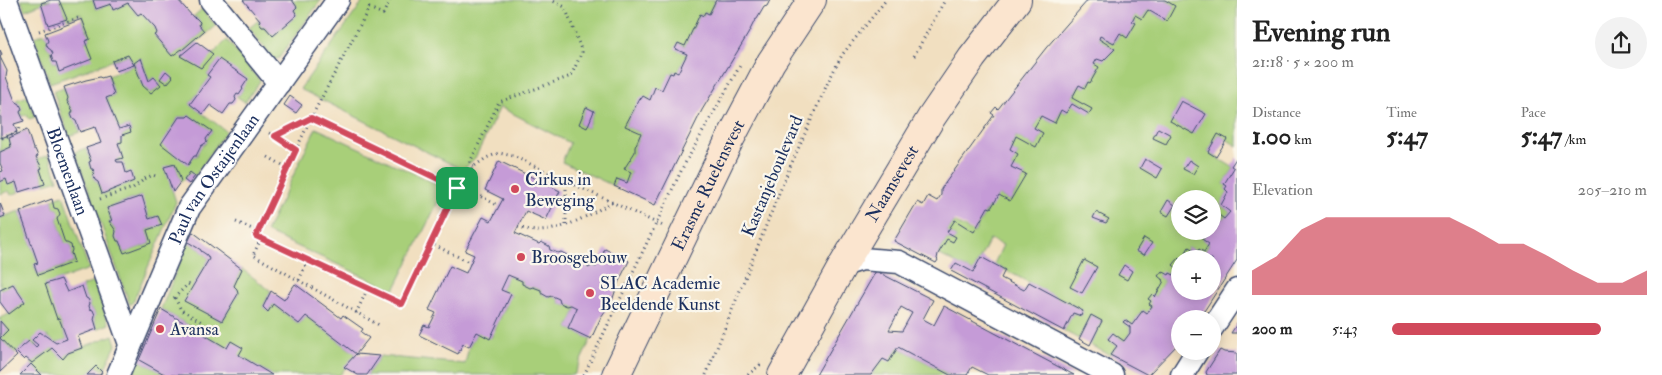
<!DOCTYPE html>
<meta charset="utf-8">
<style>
:root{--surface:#fff;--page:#f2f2f2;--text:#222;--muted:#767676;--accent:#d1495b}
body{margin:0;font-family:"IM FELL Double Pica",serif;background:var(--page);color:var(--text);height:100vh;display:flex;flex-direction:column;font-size:19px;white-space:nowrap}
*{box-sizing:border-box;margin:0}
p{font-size:16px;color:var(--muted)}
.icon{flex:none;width:28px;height:28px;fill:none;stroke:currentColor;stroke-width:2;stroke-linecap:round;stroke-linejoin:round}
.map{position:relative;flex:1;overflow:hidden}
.sheet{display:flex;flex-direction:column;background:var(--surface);width:425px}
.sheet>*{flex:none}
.controls{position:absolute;left:1171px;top:190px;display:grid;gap:10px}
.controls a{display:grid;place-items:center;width:50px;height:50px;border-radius:50%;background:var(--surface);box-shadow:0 2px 12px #0003;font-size:25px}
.pin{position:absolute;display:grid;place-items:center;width:42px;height:42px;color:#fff;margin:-21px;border-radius:10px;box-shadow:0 2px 8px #0006}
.round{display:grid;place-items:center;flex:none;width:52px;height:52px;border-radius:26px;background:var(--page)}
.head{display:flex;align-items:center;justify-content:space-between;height:85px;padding:0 15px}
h1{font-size:28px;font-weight:700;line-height:38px}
.metrics{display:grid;grid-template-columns:repeat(3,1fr);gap:8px;height:85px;padding:5px 15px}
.metrics div{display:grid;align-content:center}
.metrics b{font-size:25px;font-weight:700}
.metrics small{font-size:14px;font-weight:400}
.metrics p{font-size:14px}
.chart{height:140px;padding:10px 15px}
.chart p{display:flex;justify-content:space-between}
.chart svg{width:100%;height:90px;margin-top:5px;fill:var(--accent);opacity:.7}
ul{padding:0 15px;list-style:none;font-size:16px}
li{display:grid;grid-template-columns:80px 60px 1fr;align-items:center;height:38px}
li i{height:12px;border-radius:6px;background:var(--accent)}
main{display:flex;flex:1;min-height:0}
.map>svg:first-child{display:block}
.green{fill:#a8cf79;stroke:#627f6c;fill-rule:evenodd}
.building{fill:#c59bd7;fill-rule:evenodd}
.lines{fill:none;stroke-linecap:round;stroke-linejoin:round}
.street-casing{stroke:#3b496d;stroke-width:25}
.secondary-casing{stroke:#3b496d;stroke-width:30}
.path{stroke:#3b496d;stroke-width:3;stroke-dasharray:1 4;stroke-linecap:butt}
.street{stroke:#fff;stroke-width:22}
.secondary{stroke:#fbe5cf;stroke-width:28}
.route-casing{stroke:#fff;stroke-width:10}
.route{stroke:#d1495b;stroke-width:6}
.poi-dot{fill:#d1495b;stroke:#fbf7ec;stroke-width:2}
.labels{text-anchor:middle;stroke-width:4.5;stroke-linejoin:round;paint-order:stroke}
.street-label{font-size:18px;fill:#1b2f5e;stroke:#fbf7ec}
.poi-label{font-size:18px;fill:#1b2f5e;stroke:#fbf7ec;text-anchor:start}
</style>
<main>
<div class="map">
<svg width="1237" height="375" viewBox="0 0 1237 375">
<rect width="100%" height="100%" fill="#fbf7ec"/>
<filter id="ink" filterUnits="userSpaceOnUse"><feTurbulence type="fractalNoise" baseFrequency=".02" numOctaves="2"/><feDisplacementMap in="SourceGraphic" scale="10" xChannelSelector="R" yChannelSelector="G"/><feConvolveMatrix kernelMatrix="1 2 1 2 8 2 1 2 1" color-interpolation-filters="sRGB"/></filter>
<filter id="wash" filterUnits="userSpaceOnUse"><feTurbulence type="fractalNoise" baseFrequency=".0096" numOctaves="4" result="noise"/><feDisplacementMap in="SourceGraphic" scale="20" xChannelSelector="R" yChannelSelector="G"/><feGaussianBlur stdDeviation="1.12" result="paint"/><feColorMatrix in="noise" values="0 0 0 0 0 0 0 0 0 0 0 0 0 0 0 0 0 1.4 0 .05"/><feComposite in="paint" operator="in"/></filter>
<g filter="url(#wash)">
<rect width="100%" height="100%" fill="#f1dfc0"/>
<!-- green -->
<g class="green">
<polygon points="21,0 51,0 25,10"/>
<path d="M 59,0 L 93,0 L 96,9 L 111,4 L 114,10 L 128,3 L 138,15 L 141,13 L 153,25 L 157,33 L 154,35 L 172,56 L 182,49 L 183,49 L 204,31 L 197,18 L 193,17 L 202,9 L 216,26 L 180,56 L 213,54 L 227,40 L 260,81 L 245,102 L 236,96 L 239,95 L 243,89 L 219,60 L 207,75 L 210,77 L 190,104 L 226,131 L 195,176 L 190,173 L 184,180 L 181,181 L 175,164 L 165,167 L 176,202 L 133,302 L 130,305 L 75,152 L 86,148 L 91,161 L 89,162 L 94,172 L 93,175 L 95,180 L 98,182 L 102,194 L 133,181 L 131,172 L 126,173 L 123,162 L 117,162 L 116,160 L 123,157 L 118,143 L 123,138 L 122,135 L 131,132 L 129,126 L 119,129 L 118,127 L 106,98 L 114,95 L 108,76 L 134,65 L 128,55 L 50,83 L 34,37 L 45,33 L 48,41 L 46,44 L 48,48 L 51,50 L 53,62 L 56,62 L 60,71 L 84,62 L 85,41 L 90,39 L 81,14 L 67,19 ZM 141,58 L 149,81 L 154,77 L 161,85 L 151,93 L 143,86 L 134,63 ZM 189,115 L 212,131 L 206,139 L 207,142 L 199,149 L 197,156 L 194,156 L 188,164 L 162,144 L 179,117 L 187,117 ZM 141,196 L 149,219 L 158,216 L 161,225 L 147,230 L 151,243 L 124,253 L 119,241 L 117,240 L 116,231 L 109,222 L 112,221 L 107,208 Z"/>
<polygon points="292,0 321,0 279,58 274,60 249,28 259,20 259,23 273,35 297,15 294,10 297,7"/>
<path d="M 364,0 L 716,0 L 709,14 L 705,12 L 703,16 L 700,14 L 685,46 L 678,43 L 676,49 L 687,54 L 678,73 L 674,71 L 662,90 L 655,87 L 650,100 L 643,97 L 635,108 L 634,108 L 625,126 L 641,133 L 635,147 L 635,152 L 624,169 L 631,172 L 627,183 L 617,179 L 614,186 L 562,162 L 570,143 L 500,107 L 475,158 L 463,170 L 300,89 ZM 586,107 L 594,111 L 587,128 L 579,124 Z"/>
<path d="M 1165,0 L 1237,0 L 1237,146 L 1218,134 L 1208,152 L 1234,168 L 1224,184 L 1227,186 L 1225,189 L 1228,192 L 1221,205 L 1230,212 L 1224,219 L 1216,219 L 1213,216 L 1212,199 L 1180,199 L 1180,231 L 1208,231 L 1202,239 L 1209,244 L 1204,252 L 1197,252 L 1189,247 L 1186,252 L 1190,255 L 1187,259 L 1179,258 L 1173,265 L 1178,269 L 1174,275 L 1169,275 L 1162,272 L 1158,276 L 1164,281 L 1155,297 L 1152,294 L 1152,306 L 1147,313 L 1143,310 L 1132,325 L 1124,320 L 1123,322 L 1130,327 L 1130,333 L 1124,341 L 1113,333 L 1108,340 L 1117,346 L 1110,355 L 1090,345 L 1102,321 L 1091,315 L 1079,339 L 1064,331 L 1073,313 L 1081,316 L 1083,311 L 994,264 L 1003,245 L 990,239 L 973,272 L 938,254 L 947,239 L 953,242 L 956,237 L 947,232 L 954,222 L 974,233 L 988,207 L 999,195 L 1010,201 L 1026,175 L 1011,167 L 1018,154 L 1010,149 L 1016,136 L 1036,147 L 1043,133 L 1034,128 L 1041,116 L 1055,123 L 1061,110 L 1066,113 L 1072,104 L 1090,114 L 1092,108 L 1072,98 L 1079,85 L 1085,88 L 1088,82 L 1090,83 L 1099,68 L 1094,64 L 1097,59 L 1103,61 L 1115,49 L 1099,39 L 1100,36 L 1114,43 L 1120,33 L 1127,37 L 1136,23 L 1132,21 L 1135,15 L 1142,19 L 1148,10 L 1167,21 L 1175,6 ZM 1181,101 L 1205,114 L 1194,134 L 1170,121 Z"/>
<polygon points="64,87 68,98 67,101 73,111 71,115 73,119 76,121 80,132 69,136 53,91"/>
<polygon points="28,96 35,117 29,119 27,115 22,116 20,112 22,109 16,100"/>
<polygon points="316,128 445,188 394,290 266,232"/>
<polygon points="27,130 9,138 11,147 0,152 0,134 2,140"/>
<polygon points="49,155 58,180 45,184 40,169 42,168 37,159"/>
<polygon points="6,179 16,182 19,192 11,195 9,191 0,194 0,182"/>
<polygon points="63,195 89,269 45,285 67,339 56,343 47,336 32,340 38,345 36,347 29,341 15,353 0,338 8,330 0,321 0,318 9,314 24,302 13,284 0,290 0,218 25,209 25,210 20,212 38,263 34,265 38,275 74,263 71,245 65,243 57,219 58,218 58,209 54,208 52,199"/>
<polygon points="188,242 201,250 209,259 185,301 222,321 238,294 237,289 234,286 242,269 271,291 263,307 268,312 273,304 299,324 306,316 356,354 340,375 272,375 161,309"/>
<path d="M 508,275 L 522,281 L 522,284 C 529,287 534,287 541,290 L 541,293 C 548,297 553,296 559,299 L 560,303 L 567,306 L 571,305 L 577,308 L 568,328 L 591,339 L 574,375 L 367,375 L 380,356 L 465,364 L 469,347 L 477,332 L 491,338 L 511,295 L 501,290 Z"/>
<polygon points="94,282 109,324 97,329 94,319 95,315 93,310 90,309 89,306 90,303 86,298 82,286"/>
<polygon points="113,335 116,345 104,370 96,366 87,375 42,375 31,364 52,348 63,359 68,353"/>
<polygon points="898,347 950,375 871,375 883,359 894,354"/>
<polygon points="139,360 166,375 133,375"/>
</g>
<g id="blocks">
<!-- building -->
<g class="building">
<polygon points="51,0 59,0 67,19 48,25 41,3"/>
<polygon points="93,0 178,0 193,17 196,18 200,22 199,25 204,31 182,50 182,49 172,56 154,35 157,33 155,28 141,13 138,15 128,3 113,10 111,4 96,9"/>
<polygon points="243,0 292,0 297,7 294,10 297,15 273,36 265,27 262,27 259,23 260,20"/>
<polygon points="716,0 770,0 767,6 764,7 757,19 755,20 748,34 702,110 655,205 614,186 617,179 627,183 631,172 624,169 635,152 635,147 641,133 625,126 640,98 641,99 643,96 650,100 655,87 662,90 670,73 673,74 674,71 678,73 687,54 675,49 678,43 685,46 700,14 703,16 705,12 709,14"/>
<polygon points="1088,0 1165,0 1175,6 1167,21 1148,10 1142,19 1135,15 1132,21 1136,23 1127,38 1120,33 1114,43 1100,36 1099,39 1115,49 1103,61 1097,59 1094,64 1099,67 1090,83 1088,82 1085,88 1079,85 1072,98 1092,109 1089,114 1072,104 1066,113 1061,110 1055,123 1041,116 1034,128 1043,133 1036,147 1016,136 1010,149 1018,154 1011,167 1026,174 1010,201 999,195 991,208 988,207 974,232 955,220 947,232 956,237 953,242 947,239 938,254 937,259 938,260 936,263 894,241 917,202 923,205 928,196 937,201 941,195 941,189 994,115 991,113 996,107 998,109 1046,48"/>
<polygon points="82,19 90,39 85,41 92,59 59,72 56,62 53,62 51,55 53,54 51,50 48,48 46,44 48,41 45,33"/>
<polygon points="197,42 213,54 201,68 180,56"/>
<polygon points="0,50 2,54 0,57 7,71 6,77 15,101 20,104 22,109 20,112 24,121 14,124 17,132 1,138"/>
<polygon points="128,55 134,65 116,71 112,61"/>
<polygon points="141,58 149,81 154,77 161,85 151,93 143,86 134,63"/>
<polygon points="219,59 248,79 242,88 243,89 239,95 237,94 235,97 236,100 233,104 230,104 223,114 210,105 203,114 190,104 210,77 207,75"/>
<polygon points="166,71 173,77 167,84 160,79"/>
<polygon points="108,76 114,95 106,98 118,127 119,129 129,126 131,132 122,135 122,142 118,143 123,158 116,160 117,162 123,162 126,173 131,171 134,181 102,194 98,182 95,180 93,175 94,172 93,169 91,169 89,162 91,161 86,148 101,143 95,127 80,132 76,121 73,119 71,114 73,111 67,101 68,98 64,87 86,80 100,77 101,78"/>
<polygon points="290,96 302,105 296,113 284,105"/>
<polygon points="1181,101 1206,114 1194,134 1170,121"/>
<polygon points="586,107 594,111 587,128 579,124"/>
<polygon points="189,115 212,131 206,139 207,142 201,146 196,156 194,156 188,165 161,144 179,117 187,117"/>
<polygon points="1158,128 1171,135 1166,144 1153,138"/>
<polygon points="27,130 33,149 35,149 38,156 36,157 42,168 40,169 45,184 19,192 16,182 8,185 6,179 0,182 0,172 3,171 0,163 0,152 11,147 9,138"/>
<polygon points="1218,134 1227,139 1216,157 1208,152"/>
<polygon points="1237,157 1237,260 1199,319 1180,319 1180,342 1148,375 1110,355 1117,346 1108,339 1113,333 1124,341 1130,333 1130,327 1123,322 1125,320 1132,325 1143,310 1147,313 1152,306 1149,304 1151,301 1148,299 1152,294 1155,297 1164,281 1158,276 1162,271 1169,275 1170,273 1174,275 1178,269 1173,265 1179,258 1180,259 1180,291 1212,291 1212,259 1187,259 1190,255 1186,252 1189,247 1197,252 1199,249 1204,252 1209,244 1202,239 1208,231 1212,231 1212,216 1216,219 1219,215 1224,219 1230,212 1221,205 1228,192 1225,189 1227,186 1224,184 1234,168 1231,166"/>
<polygon points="1145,159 1162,169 1157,178 1140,168"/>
<polygon points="1189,160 1198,166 1193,174 1183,169"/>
<polygon points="499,161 560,191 546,220 526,211 515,233 539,244 541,242 549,246 550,250 558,253 561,252 567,255 568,258 577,262 579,261 586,264 588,268 592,266 596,267 605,249 629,261 618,283 612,301 601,317 591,339 568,328 577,308 571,305 567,306 560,303 559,299 552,296 548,297 541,293 541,290 533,287 530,288 522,284 522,281 508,275 501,290 511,294 490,339 477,332 469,347 463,344 458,354 419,335 424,325 429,327 436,313 429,310 450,266 466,273 474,255 465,251 483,217 491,221 503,199 485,190"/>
<polygon points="175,164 181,181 173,192 164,167"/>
<polygon points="190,172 195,176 189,184 184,180"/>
<polygon points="142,196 149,219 158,216 162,225 147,230 151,243 124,253 119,241 117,241 115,236 116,231 109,221 112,221 107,208"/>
<polygon points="52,199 54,208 58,209 60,214 57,219 65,243 67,243 71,245 72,250 71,253 74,262 38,275 34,264 38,263 20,212 25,210 25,209"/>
<polygon points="1168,200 1175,205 1168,216 1161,212"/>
<polygon points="0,203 5,216 0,218"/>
<polygon points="1096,212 1109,219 1106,223 1093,218"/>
<polygon points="193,232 242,269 234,286 237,289 238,294 222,321 184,301 209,259 207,255 201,251 201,250 188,242"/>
<polygon points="1144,238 1152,243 1144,255 1136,251"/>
<polygon points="981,257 1005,270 1001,278 1024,290 1029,282 1083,311 1081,316 1073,313 1064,331 951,271 956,263 973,272"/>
<polygon points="1084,260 1097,267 1082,293 1070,287"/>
<polygon points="1124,265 1132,271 1127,280 1118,275"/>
<path d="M 876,271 L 933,300 L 923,319 L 934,325 L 944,306 L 1074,375 L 988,375 L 972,367 L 967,375 L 950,375 L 898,347 L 889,362 L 883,359 L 871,375 L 816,375 ZM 901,307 L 912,313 L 902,331 L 889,330 Z"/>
<polygon points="61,279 67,292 82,286 86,298 88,299 90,303 89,306 90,309 93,310 95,315 94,319 97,329 78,336 82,348 68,353 63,359 52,348 32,363 26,358 24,360 16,352 29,341 36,347 38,345 32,340 40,332 56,343 67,339 59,318 57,319 45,284"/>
<polygon points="13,284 25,302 9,314 0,302 0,290"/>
<polygon points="295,284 341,318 343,315 363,329 361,332 369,338 356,354 306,316 299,324 273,304 268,312 263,307 271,291 284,300"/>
<polygon points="161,309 227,348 231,341 243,348 239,355 272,375 166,375 139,360"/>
<polygon points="1091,315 1102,321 1090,345 1079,339"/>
<polygon points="0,321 8,330 0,338 17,356 0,372"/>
<polygon points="1237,323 1237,333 1231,333 1235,327"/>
<polygon points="1220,350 1224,352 1237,353 1237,375 1207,375 1206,372"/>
<polygon points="356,354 380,356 367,375 358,375 344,367"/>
<polygon points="31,364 42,375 20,375"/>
<polygon points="96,366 102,372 100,375 87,375"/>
</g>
</g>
</g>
<g filter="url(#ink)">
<use href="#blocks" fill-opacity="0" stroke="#3b496d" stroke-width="1"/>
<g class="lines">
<defs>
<g id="street">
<path id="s1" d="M 6,0 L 130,344"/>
<polyline points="211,0 279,83"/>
<polyline points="843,265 862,259 899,262 1112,375"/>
<polyline points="1212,328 1237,290"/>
<path id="s2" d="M 118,375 L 189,208 L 338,0"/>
<polyline points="1182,375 1197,351"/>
</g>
<g id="secondary">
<path id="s3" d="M 616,375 L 728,143 L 771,62 L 812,0"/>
<path id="s4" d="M 782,375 L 843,265 L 931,118 L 972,58 L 1017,0"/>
</g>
</defs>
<!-- street casing -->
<use href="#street" class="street-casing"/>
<!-- secondary casing -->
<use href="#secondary" class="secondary-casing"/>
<!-- path -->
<g class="path">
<polyline points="390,0 383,14 369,8 311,118 255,236 402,304 457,188 473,167 486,158 499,153 513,156 663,226"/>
<polyline points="39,31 81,17"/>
<polyline points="914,56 945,0"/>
<polyline points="269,133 275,136 311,118 457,188"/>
<polyline points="275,137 296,150"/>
<polyline points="2,138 18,132 19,127"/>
<polyline points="268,157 288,168"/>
<polyline points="473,167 470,162 499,102 571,76 582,52 565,7 551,0"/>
<polyline points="459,185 499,206"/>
<polyline points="100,199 133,188 146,178 153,175 158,177"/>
<polyline points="236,222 257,231"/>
<polyline points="566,225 566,181"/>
<path d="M 518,227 C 524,228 531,231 537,231 C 564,231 590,214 613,202"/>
<polyline points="261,239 253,255 379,325"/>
<polyline points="430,243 471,263"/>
<polyline points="299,280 308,260"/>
<polyline points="174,298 188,284 192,286"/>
<polyline points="175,298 181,310 202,322"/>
<polyline points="356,313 368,288"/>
<polyline points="584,375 683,167 741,64"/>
<polyline points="706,375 786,176 829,80 842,55 886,0"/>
<polyline points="748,375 761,364"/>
</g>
<!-- street -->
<use href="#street" class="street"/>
<!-- secondary -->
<use href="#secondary" class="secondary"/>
</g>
</g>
<g class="lines" filter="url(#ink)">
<defs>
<polygon id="route" points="311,118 457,188 402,304 256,236 296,150 275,136"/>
</defs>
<!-- route casing -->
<use href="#route" class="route-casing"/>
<!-- route -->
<use href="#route" class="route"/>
</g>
<!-- markers -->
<g class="poi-dot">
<circle cx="515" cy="189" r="5"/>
<circle cx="521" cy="257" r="5"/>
<circle cx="590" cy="293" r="5"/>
<circle cx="160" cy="329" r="5"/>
</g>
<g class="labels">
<!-- street labels -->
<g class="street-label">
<text dy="6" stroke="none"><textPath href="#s1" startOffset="182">Bloemenlaan</textPath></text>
<text transform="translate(772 176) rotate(-67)" y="6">Kastanjeboulevard</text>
<text dy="6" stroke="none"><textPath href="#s2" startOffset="219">Paul van Ostaijenlaan</textPath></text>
<text dy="6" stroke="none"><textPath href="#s4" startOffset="221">Naamsevest</textPath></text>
<text dy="6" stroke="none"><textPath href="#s3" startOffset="211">Erasme Ruelensvest</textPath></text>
</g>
<!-- poi labels -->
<g class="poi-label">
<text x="525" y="185">Cirkus in<tspan x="525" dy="21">Beweging</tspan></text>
<text x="531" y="263">Broosgebouw</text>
<text x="600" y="289">SLAC Academie<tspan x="600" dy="21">Beeldende Kunst</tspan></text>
<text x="170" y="335">Avansa</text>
</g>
</g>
</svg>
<div class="controls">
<a><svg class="icon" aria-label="layers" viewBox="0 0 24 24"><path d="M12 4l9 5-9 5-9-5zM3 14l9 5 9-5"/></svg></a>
<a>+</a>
<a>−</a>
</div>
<div class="pin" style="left:457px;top:188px;background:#1e9e55"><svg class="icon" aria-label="arrive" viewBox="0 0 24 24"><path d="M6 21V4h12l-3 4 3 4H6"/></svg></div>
</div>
<section class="sheet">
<div class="head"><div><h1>Evening run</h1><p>21:18 · 5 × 200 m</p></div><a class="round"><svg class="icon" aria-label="share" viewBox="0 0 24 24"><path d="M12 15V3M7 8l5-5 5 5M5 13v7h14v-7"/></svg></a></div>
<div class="metrics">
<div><p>Distance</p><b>1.00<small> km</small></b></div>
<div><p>Time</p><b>5:47</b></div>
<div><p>Pace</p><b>5:47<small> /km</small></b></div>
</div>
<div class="chart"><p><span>Elevation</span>205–210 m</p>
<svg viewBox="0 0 160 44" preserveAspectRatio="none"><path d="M0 44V32L10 25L20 12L30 6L40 6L50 6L60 6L70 6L80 6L90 12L100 19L110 19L120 25L130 32L140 38L150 38L160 32V44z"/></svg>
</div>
<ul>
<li><b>200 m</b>5:43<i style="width:82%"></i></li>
</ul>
</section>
</main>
